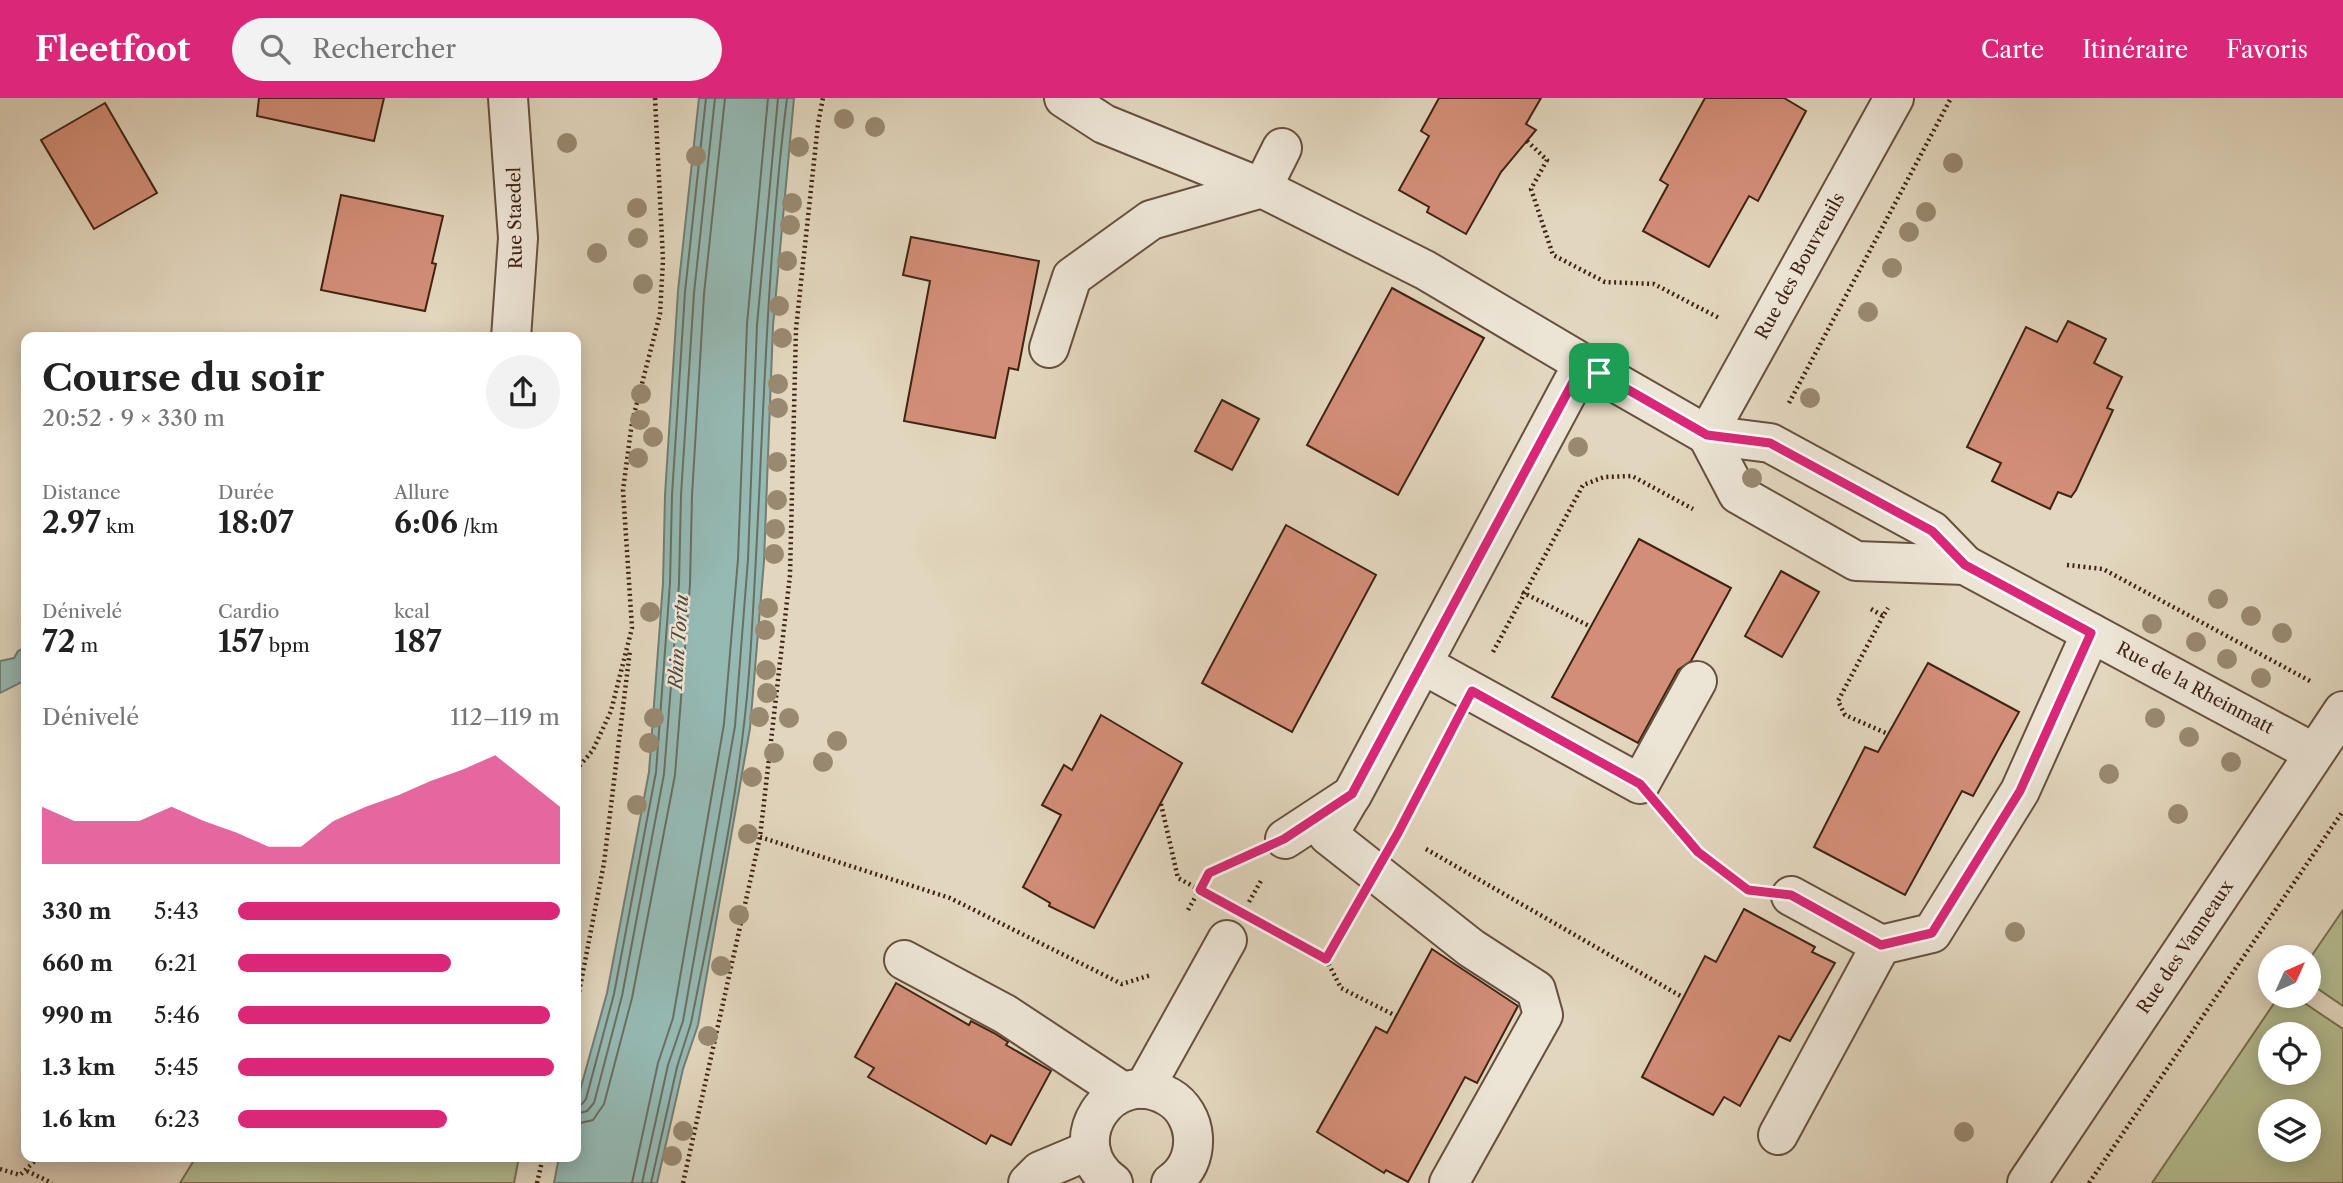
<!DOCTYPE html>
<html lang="fr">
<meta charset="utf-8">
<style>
:root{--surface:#fff;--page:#f2f2f2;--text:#222;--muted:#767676;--accent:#db2777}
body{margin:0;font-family:"Libre Caslon Text",serif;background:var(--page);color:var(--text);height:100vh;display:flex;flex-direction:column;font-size:26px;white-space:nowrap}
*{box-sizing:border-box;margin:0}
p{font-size:23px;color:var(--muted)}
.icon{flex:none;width:38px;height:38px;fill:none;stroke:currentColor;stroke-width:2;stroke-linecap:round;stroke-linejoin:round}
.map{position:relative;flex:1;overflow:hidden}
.panel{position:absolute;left:21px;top:234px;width:560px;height:830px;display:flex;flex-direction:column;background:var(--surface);border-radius:14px;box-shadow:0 4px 18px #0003}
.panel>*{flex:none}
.needle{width:46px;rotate:45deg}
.tools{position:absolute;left:2258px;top:847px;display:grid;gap:14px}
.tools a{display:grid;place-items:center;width:63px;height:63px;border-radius:50%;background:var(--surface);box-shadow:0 4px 18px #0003;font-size:35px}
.pin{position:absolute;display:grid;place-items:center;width:60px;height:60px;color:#fff;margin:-30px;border-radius:14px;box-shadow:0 4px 10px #0006}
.round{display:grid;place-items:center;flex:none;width:74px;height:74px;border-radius:37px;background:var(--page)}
.headline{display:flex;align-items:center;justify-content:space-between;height:119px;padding:0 21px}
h1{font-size:38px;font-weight:700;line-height:52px}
.stats{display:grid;grid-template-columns:repeat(3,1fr);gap:10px;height:119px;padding:7px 21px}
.stats div{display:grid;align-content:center}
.stats b{font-size:30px;font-weight:700}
.stats small{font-size:19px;font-weight:400}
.stats p{font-size:19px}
.chart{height:196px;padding:14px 21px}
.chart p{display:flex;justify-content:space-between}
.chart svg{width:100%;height:126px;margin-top:7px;fill:var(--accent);opacity:.7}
ul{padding:0 21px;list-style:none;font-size:23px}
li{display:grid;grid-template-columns:112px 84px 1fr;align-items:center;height:52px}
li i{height:18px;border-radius:9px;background:var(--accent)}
header{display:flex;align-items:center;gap:42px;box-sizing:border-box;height:98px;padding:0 35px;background:var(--accent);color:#fff}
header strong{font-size:33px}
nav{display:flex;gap:38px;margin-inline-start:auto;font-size:24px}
.search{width:490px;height:63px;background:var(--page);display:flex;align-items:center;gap:18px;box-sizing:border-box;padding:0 24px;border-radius:38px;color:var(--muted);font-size:26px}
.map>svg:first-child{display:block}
.green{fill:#b4bd91;stroke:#7a7052;stroke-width:2;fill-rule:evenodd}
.water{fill:#95b9b3;stroke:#737d73;stroke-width:2}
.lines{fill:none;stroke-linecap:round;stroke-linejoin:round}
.shore{stroke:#6a6e63;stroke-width:2}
.building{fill:#d38e78;stroke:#402313;stroke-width:2}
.minor-casing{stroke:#68503e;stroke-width:42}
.path{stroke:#402313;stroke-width:4.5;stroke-dasharray:2 3.5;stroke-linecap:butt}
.minor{stroke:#ece4d5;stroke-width:38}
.tree{fill:#998971}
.route-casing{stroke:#fff;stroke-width:14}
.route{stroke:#db2777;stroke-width:9}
.labels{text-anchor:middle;stroke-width:5;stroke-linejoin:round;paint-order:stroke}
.street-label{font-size:18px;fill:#402313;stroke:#ece4d5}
.water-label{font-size:19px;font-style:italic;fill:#55483b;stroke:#ece4d5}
</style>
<header>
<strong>Fleetfoot</strong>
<div class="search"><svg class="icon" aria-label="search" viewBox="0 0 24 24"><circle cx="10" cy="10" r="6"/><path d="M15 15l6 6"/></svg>Rechercher</div>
<nav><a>Carte</a><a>Itinéraire</a><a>Favoris</a></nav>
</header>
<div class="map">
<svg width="2343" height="1085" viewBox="0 0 2343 1085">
<rect width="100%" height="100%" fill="#e2d6be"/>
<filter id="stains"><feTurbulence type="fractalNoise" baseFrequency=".00286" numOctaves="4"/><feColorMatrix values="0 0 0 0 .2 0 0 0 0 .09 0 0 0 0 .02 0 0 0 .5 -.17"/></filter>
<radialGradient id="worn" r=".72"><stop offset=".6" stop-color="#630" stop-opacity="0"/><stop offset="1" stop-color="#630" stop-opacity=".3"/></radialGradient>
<!-- green -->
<g class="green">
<polygon points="2343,812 2343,908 2308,884 2308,863"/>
<path d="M 2279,898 L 2294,898 L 2343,931 L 2343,1085 L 2152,1085 ZM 2270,936 L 2308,936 L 2308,975 L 2270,975 ZM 2270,1013 L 2308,1013 L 2308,1052 L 2270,1052 Z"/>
<polygon points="196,1059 519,1059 514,1085 180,1085"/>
</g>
<!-- water -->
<g class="water">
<polygon points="699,0 794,0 773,228 764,463 750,630 698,927 683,971 657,1085 554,1085 559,1059 576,1059 576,1007 607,895 649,674 663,485 665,397 678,193"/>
<polygon points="26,549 26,582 0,595 0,563 14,560 18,553"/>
</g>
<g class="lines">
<!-- shore -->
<g class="shore">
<polyline points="576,1007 582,1006 586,1001 614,896 656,674 670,485 672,397 685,194 706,0"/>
<polyline points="576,1016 587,1013 594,1005 622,898 664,676 679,486 681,397 694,195 715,0"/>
<polyline points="576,1026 593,1022 604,1006 632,900 675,677 690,486 692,398 704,196 725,0"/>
<polyline points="632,1085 658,965 673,920 724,626 738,461 747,226 768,0"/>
<polyline points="642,1085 668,967 683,923 735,628 748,461 757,227 778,0"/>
<path d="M 651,1085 L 677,969 L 691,925 C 714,809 740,693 749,575 C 763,383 763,191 787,0"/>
</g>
</g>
<!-- building -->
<g class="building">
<polygon points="259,0 384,0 374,43 257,18"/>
<polygon points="1439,0 1541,0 1526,26 1536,32 1501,74 1466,136 1427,114 1429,109 1399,92 1429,38 1421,33"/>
<polygon points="1705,0 1784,0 1806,13 1758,103 1749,98 1709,169 1643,133 1668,87 1660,82"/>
<polygon points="105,5 157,95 94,131 41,42"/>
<polygon points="341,97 443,118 432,165 436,166 425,213 321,192"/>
<polygon points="911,139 1039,163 1018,272 1009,270 995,340 904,323 930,183 903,177"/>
<polygon points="1392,190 1484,240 1398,397 1307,347"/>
<polygon points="2068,223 2106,241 2094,265 2122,279 2107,310 2113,312 2076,392 2071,399 2058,394 2050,411 1992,383 2001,365 1967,349 2026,229 2057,244"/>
<polygon points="1222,302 1259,321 1232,372 1195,353"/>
<polygon points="1286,427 1376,477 1292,634 1202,585"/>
<polygon points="1639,441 1731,490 1691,563 1678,572 1638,645 1552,599"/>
<polygon points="1781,473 1819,494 1782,559 1745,538"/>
<polygon points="1928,565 2019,614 1973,698 1962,693 1905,797 1814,749 1865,649 1878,654"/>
<polygon points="1101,617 1182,665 1094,830 1049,808 1050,805 1023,789 1061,717 1042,707 1064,667 1072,672"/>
<polygon points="1744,811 1815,849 1812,854 1835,865 1790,943 1779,938 1740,1008 1724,999 1713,1017 1642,979 1705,858 1716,864"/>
<polygon points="1432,851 1518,908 1477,985 1465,979 1408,1084 1386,1072 1384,1075 1317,1034 1376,929 1387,935"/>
<polygon points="896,885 969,927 971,923 994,935 1008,944 1006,947 1051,973 1011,1047 991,1037 986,1046 868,979 874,970 855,959"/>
</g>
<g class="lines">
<defs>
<g id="minor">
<polyline points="508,0 518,140 511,240"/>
<polyline points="1064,0 1104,26 1262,90 1282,50"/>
<polyline points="1049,250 1072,179 1151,122 1262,90 1425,172 1599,275"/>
<polyline points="1707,337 1894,0"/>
<polyline points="1707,337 1738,396 1856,463 1965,467"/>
<polyline points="1422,566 1640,686 1697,583"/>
<polyline points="1351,698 1328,737 1471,850 1536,892 1543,917 1449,1085"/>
<polyline points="1285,741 1352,697 1573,284 1599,275 1707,337 1770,345 1932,433 1965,467 2314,655"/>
<polyline points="1791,798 1881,847"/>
<polyline points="904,862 1005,916 1123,994"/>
<polyline points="1144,991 1227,842"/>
<polyline points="1778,1037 1881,847 1932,835 2020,693 2091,535"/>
<polyline points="1028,1085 1040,1073 1090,1052"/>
<path d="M 1113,1085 C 1058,1046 1111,965 1169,999 C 1183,1007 1192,1023 1193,1039 C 1194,1058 1187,1074 1171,1085"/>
<polyline points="2027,1085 2343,613"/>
</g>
</defs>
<!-- minor casing -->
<use href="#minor" class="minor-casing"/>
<!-- path -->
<g class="path">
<polyline points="1527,43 1547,62 1531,91 1553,157 1605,184 1654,186 1721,221"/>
<polyline points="1789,305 1951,0"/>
<polyline points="2067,467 2103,471 2310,583"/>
<polyline points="1522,494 1591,529"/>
<polyline points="1871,511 1883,518 1888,510"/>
<polyline points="1883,518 1838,603 1845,617 1888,636"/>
<polyline points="1493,554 1583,387 1604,379 1632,378 1693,411"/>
<polyline points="576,672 593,652 611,613 632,530 623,392 632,324 660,216 663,162 655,0"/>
<polyline points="1161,706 1178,780 1211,798"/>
<polyline points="1670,721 1698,754 1746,790"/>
<polyline points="1399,734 1451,633"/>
<polyline points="760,739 950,800 1122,886 1151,877"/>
<polyline points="1426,751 1684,900"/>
<polyline points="1249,804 1262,781"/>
<polyline points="1188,812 1209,775 1242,760"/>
<polyline points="1274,832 1326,861 1353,814"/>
<polyline points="1326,861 1341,890 1396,918"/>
<polyline points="576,910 604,765 630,552"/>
<polyline points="0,1071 20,1077 39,1059"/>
<polyline points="27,1073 52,1085"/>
<polyline points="537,1085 543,1059"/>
<polyline points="683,1085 760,739 790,477 796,231 818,26 823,0"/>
<polyline points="2089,1085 2343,713"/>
</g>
<!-- minor -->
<use href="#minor" class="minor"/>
</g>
<!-- trees -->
<g class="tree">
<circle cx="844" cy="21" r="10"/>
<circle cx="875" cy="29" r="10"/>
<circle cx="567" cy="45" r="10"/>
<circle cx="799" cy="49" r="10"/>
<circle cx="696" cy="58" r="10"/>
<circle cx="1953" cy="65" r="10"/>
<circle cx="792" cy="105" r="10"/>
<circle cx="637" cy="110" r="10"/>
<circle cx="1926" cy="114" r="10"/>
<circle cx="790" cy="127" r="10"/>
<circle cx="1909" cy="134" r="10"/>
<circle cx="638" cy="140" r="10"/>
<circle cx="597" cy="155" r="10"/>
<circle cx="787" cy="163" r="10"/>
<circle cx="1892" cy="170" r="10"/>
<circle cx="643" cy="186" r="10"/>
<circle cx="779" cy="208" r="10"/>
<circle cx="1868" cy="214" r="10"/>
<circle cx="782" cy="240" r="10"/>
<circle cx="778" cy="286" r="10"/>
<circle cx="641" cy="296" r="10"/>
<circle cx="1810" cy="300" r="10"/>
<circle cx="778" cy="310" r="10"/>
<circle cx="640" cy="322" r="10"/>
<circle cx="653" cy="339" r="10"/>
<circle cx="1578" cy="349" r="10"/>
<circle cx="638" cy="360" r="10"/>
<circle cx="777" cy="364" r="10"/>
<circle cx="1752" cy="380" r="10"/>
<circle cx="777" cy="402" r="10"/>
<circle cx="775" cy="431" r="10"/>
<circle cx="774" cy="456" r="10"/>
<circle cx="2218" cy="501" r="10"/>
<circle cx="768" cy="510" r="10"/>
<circle cx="650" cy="514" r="10"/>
<circle cx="2251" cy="518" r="10"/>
<circle cx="2152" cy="526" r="10"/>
<circle cx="765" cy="532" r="10"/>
<circle cx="2282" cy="535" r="10"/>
<circle cx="2196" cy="544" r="10"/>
<circle cx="2227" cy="561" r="10"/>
<circle cx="766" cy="572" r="10"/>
<circle cx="2261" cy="580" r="10"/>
<circle cx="767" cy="595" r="10"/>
<circle cx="759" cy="619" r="10"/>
<circle cx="654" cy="620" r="10"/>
<circle cx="789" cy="620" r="10"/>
<circle cx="2155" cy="620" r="10"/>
<circle cx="2189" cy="639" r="10"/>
<circle cx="837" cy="643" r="10"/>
<circle cx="649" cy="645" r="10"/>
<circle cx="774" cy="655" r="10"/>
<circle cx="823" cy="664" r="10"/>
<circle cx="2231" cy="664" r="10"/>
<circle cx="2109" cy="676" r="10"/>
<circle cx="752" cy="679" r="10"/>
<circle cx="637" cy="707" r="10"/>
<circle cx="2178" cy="716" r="10"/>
<circle cx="748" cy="736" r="10"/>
<circle cx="739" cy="817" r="10"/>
<circle cx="2015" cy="834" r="10"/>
<circle cx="721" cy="868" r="10"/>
<circle cx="708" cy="938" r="10"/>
<circle cx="683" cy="1033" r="10"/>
<circle cx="1964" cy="1034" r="10"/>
<circle cx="672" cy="1058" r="10"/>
</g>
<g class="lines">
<defs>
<polygon id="route" points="1599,275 1707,337 1770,345 1932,433 1965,467 2091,535 2020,693 1932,835 1881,847 1791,797 1748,792 1698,754 1640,686 1472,593 1398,735 1326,861 1200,792 1209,775 1284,741 1352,696 1573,284"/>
</defs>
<!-- route casing -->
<use href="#route" class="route-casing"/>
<!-- route -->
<use href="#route" class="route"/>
</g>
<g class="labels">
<!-- street labels -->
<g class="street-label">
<text transform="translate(515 120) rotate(-91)" y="6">Rue Staedel</text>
<text transform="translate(1800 168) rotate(-61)" y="6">Rue des Bouvreuils</text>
<text transform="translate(2195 590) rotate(28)" y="6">Rue de la Rheinmatt</text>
<text transform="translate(2185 849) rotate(-56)" y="6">Rue des Vanneaux</text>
</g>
<!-- water labels -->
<g class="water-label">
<text transform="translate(678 544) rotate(-86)" y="7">Rhin Tortu</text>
</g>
</g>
<rect width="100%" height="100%" filter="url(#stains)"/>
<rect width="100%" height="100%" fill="url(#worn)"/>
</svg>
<div class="tools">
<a><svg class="needle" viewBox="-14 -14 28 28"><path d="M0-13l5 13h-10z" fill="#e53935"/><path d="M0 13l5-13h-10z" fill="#767676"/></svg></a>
<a><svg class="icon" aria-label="locate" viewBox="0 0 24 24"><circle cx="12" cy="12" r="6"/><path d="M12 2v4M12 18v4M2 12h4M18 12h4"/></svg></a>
<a><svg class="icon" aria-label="layers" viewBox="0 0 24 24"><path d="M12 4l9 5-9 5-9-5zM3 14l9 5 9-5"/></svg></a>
</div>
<div class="pin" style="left:1599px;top:275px;background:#1e9e55"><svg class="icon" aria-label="arrive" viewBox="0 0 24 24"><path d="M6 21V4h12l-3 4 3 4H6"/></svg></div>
<section class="panel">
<div class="headline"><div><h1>Course du soir</h1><p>20:52 · 9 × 330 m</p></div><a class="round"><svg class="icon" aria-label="share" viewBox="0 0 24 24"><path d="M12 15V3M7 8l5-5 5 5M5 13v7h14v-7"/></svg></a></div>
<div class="stats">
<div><p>Distance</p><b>2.97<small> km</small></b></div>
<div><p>Durée</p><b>18:07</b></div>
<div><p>Allure</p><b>6:06<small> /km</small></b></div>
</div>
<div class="stats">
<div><p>Dénivelé</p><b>72<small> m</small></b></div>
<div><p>Cardio</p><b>157<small> bpm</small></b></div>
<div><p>kcal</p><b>187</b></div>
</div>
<div class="chart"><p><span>Dénivelé</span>112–119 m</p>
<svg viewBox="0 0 160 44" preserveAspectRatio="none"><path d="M0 44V24L10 29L20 29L30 29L40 24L50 29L60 33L70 38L80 38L90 29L100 24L110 20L120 15L130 11L140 6L150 15L160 24V44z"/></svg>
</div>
<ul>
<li><b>330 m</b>5:43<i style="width:100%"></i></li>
<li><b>660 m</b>6:21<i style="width:66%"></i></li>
<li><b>990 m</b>5:46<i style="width:97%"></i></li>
<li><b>1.3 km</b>5:45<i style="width:98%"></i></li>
<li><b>1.6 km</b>6:23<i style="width:65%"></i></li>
</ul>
</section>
</div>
